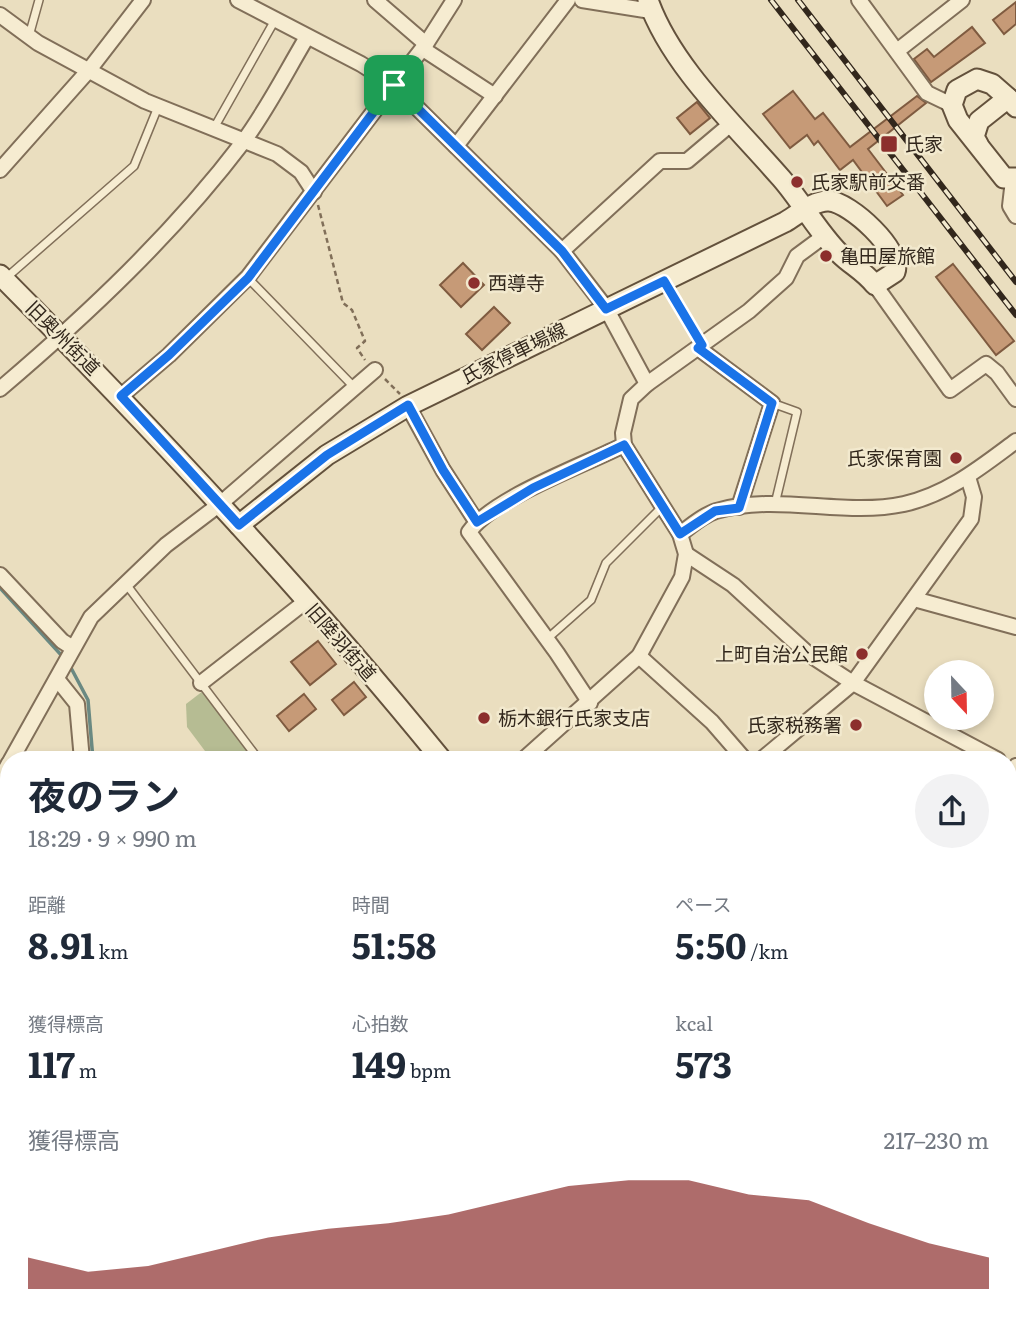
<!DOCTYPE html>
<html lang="ja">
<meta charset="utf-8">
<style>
:root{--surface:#fff;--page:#f2f2f3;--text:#1f2937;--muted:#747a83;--accent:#8c2f2d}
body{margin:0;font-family:Literata,"Noto Sans JP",serif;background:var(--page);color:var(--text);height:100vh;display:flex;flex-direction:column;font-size:26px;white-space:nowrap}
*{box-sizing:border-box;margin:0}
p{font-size:23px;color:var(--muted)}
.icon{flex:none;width:38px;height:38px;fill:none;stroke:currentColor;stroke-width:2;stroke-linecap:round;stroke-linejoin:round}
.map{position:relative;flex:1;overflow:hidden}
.side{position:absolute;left:0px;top:751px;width:1017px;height:569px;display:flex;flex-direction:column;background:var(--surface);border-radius:28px 28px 0 0;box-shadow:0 4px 10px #0003}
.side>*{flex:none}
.needle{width:46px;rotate:158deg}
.tools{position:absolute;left:924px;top:660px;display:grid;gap:14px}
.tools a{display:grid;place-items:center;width:70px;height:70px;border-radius:50%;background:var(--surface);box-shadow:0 4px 10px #0003;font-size:35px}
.pin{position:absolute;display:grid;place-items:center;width:60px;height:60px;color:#fff;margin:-30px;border-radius:14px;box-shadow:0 4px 10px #0006}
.round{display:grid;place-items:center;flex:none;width:74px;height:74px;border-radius:37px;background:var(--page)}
.summary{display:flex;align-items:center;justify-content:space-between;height:119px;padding:0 28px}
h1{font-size:38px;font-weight:700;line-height:52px}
.metrics{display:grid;grid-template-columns:repeat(3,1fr);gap:10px;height:119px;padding:7px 28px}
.metrics div{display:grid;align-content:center}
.metrics b{font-size:35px;font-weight:700}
.metrics small{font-size:19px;font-weight:400}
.metrics p{font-size:19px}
.chart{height:196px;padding:14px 28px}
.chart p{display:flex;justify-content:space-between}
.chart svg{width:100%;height:126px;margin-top:7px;fill:var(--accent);opacity:.7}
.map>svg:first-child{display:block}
.cemetery{fill:#b6bc93}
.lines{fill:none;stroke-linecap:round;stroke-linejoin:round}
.stream{stroke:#6a8982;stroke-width:3.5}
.river{stroke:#a2bcb5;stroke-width:23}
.building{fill:#c69a77;stroke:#7f5b40;stroke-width:2}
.lane-casing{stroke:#816f59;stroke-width:10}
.street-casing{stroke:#816f59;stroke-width:18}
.secondary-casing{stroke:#63513c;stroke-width:23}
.path{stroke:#816f59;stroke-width:2.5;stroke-dasharray:5 3.5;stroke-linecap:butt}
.lane{stroke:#f6ecd1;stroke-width:7}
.street{stroke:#f6ecd1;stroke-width:14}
.secondary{stroke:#f6ecd1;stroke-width:19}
.rail-casing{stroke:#32271c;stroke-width:6}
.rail{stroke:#f2e9ce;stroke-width:3.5;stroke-dasharray:10;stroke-linecap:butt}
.route-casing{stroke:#fff;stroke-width:14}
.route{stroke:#1a73e8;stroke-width:9}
.poi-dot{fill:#8c2f2d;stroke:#f2e9ce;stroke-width:2.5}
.labels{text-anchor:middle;stroke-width:5;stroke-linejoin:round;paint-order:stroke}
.poi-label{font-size:19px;fill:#32271c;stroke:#f2e9ce;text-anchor:start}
.street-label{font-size:19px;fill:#32271c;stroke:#f2e9ce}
</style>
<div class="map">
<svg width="1016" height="1318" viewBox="0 0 1016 1318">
<rect width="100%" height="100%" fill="#eadebf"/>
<!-- cemetery -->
<g class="cemetery">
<polygon points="203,691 255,759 211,759 187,727 186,704"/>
<polygon points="34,1311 118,1311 122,1318 24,1318"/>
</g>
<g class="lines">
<!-- stream -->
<g class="stream">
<polyline points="0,588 63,657"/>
<polyline points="70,666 88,700 93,760"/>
<polyline points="221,1318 222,1311"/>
<polyline points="291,1318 293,1311"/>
</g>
<!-- river -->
<polyline class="river" points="0,841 9,845"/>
</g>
<!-- building -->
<g class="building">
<polygon points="1016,2 1016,24 1004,34 993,20"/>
<polygon points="972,27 985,43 931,82 914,59 927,49 934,57"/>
<polygon points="793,91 815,119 823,113 850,147 917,96 926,103 868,149 903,195 887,206 853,160 840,170 818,141 814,145 807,135 790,148 763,114"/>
<polygon points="697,102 710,118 690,134 677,118"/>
<polygon points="463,263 484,285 461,307 440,285"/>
<polygon points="953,264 1014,341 996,355 936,277"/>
<polygon points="494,307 510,323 482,350 466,334"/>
<polygon points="318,641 336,664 310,685 291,662"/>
<polygon points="354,682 366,697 344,715 332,700"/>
<polygon points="304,694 316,709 289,731 277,716"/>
</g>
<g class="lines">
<defs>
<g id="lane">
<polyline points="29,36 39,0"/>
<polyline points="214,128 275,20"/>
<polyline points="6,278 134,166 158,107"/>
<polyline points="248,278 354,387"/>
<polyline points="665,282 702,344"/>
<polyline points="772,403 797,412 775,504"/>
<polyline points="126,584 259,760"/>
<polyline points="547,639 591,600 606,563 662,507"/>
<polyline points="207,1318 208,1311"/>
<polyline points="232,1318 233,1311"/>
</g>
<g id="street">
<polyline points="375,0 426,44"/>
<polyline points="454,0 426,44 394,85 562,251 606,308 647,384"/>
<polyline points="582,0 651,11"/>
<polyline points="859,0 927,93 952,105"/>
<polyline points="0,15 38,43 145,101 277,154 301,172 314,192"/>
<polyline points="423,49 495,96"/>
<polyline points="897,51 962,0"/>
<polyline points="456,146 568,0"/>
<polyline points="0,170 89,70 143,0"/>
<polyline points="1013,180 1010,206 1016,216"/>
<polyline points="562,251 660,161 687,161 732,123"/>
<polyline points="875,285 950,390 986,364 997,373 1016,399"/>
<polyline points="698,348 772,403 739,507"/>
<path d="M 0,389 C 88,314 173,234 243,142 C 267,110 286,72 307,37"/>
<polyline points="121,396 169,355 248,277 394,85 361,64 238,0"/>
<polyline points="408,406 443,470 476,521"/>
<path d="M 680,534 C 691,526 703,515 716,511 C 778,493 843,517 904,504 C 948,494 981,467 1016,441"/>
<polyline points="686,554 733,585 807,653 853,683 998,760"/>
<polyline points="0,575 62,641 73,648"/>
<polyline points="914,599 1016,627"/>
<polyline points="639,656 712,722 745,760"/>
<polyline points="57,679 77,704 82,760"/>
<polyline points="201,683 305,602"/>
<path d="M 590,703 L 557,653 L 469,532 C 493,498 584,465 624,445"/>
<polyline points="11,760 91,617 166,545 220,504 375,370"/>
<polyline points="523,760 639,656 682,577 686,554 680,534 624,445 623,433 631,399 647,384 749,311 786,278 797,256 824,236"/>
<polyline points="761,760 853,683 971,519 974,497 968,477"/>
<polyline points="1008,777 1016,766"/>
<polyline points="0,780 9,763"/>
<polyline points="0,885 9,891"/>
<polyline points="1008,1006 1016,1000"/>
<polyline points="130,1311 132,1318"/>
<polyline points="392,1311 393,1318"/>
<polyline points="457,1311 460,1318"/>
<polyline points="551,1311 555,1318"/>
<polyline points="664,1311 669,1318"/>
<polyline points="904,1311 907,1318"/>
<polyline points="607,1318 619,1311"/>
</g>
<g id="secondary">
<polyline points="1008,98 992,84 977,79 957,90 952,105 958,120 1004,178 1016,178"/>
<polyline points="978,144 974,137 979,121 1008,98 1016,107"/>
<path d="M 0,275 C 154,430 304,590 442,760"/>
<path d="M 239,525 L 327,455 L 408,406 L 785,222 C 797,215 814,200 829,201 C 850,202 903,251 895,272 L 875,285 C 864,271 851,265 840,254 C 817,231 802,202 781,178 C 735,125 671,66 648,0"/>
<polyline points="0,1129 9,1123"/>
<polyline points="792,1311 797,1318"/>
</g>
</defs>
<!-- lane casing -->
<use href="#lane" class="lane-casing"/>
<!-- street casing -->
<use href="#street" class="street-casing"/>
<!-- secondary casing -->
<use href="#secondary" class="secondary-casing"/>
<!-- path -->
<g class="path">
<polyline points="318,205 343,303 352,310 365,341 357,348 365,360"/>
<polyline points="385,379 400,394"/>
</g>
<!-- lane -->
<use href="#lane" class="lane"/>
<!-- street -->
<use href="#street" class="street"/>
<!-- secondary -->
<use href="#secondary" class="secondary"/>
<defs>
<g id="rail">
<polyline points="771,0 1016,315"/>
<polyline points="798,0 1016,282"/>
</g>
</defs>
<!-- rail casing -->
<use href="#rail" class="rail-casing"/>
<!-- rail -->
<use href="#rail" class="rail"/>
</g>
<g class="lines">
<defs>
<polygon id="route" points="394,85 562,251 606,309 664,281 702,345 698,348 772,403 739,508 715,511 680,534 624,445 533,488 477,522 443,470 408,405 327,455 239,525 121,396 169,355 248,278"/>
</defs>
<!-- route casing -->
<use href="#route" class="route-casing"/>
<!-- route -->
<use href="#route" class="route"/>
</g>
<!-- markers -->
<g class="poi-dot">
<rect x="880" y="135" width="18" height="18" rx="3.5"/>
<circle cx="797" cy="182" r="7"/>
<circle cx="826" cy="256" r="7"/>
<circle cx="474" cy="283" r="7"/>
<circle cx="956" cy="458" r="7"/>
<circle cx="862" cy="654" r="7"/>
<circle cx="484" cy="718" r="7"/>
<circle cx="856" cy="725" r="7"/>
</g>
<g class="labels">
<!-- poi labels -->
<g class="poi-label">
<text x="905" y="151">氏家</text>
<text x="811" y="189">氏家駅前交番</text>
<text x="840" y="263">亀田屋旅館</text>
<text x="488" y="290">西導寺</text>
<text x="942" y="465" text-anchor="end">氏家保育園</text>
<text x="848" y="661" text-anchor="end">上町自治公民館</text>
<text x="498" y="725">栃木銀行氏家支店</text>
<text x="842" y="732" text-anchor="end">氏家税務署</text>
</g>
<!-- street labels -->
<g class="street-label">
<text transform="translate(63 338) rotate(45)" y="7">旧奥州街道</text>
<text transform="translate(514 353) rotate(-26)" y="7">氏家停車場線</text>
<text transform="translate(341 642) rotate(49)" y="7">旧陸羽街道</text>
</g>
</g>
</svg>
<div class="tools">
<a><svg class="needle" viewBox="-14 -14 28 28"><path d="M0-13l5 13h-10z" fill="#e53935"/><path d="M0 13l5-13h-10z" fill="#747a83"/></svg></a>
</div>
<div class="pin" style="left:394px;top:85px;background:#1e9e55"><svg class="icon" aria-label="arrive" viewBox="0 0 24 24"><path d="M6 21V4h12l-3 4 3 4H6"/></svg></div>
<section class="side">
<div class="summary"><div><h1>夜のラン</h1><p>18:29 · 9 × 990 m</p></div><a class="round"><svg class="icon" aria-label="share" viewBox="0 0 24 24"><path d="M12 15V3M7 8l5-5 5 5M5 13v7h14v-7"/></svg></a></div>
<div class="metrics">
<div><p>距離</p><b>8.91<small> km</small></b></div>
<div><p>時間</p><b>51:58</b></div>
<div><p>ペース</p><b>5:50<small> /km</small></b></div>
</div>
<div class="metrics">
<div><p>獲得標高</p><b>117<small> m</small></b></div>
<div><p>心拍数</p><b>149<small> bpm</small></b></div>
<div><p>kcal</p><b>573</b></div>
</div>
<div class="chart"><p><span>獲得標高</span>217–230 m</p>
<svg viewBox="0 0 160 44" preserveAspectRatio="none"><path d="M0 44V33L10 38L20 36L30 31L40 26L50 23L60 21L70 18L80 13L90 8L100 6L110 6L120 11L130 13L140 21L150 28L160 33V44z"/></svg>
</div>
</section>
</div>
